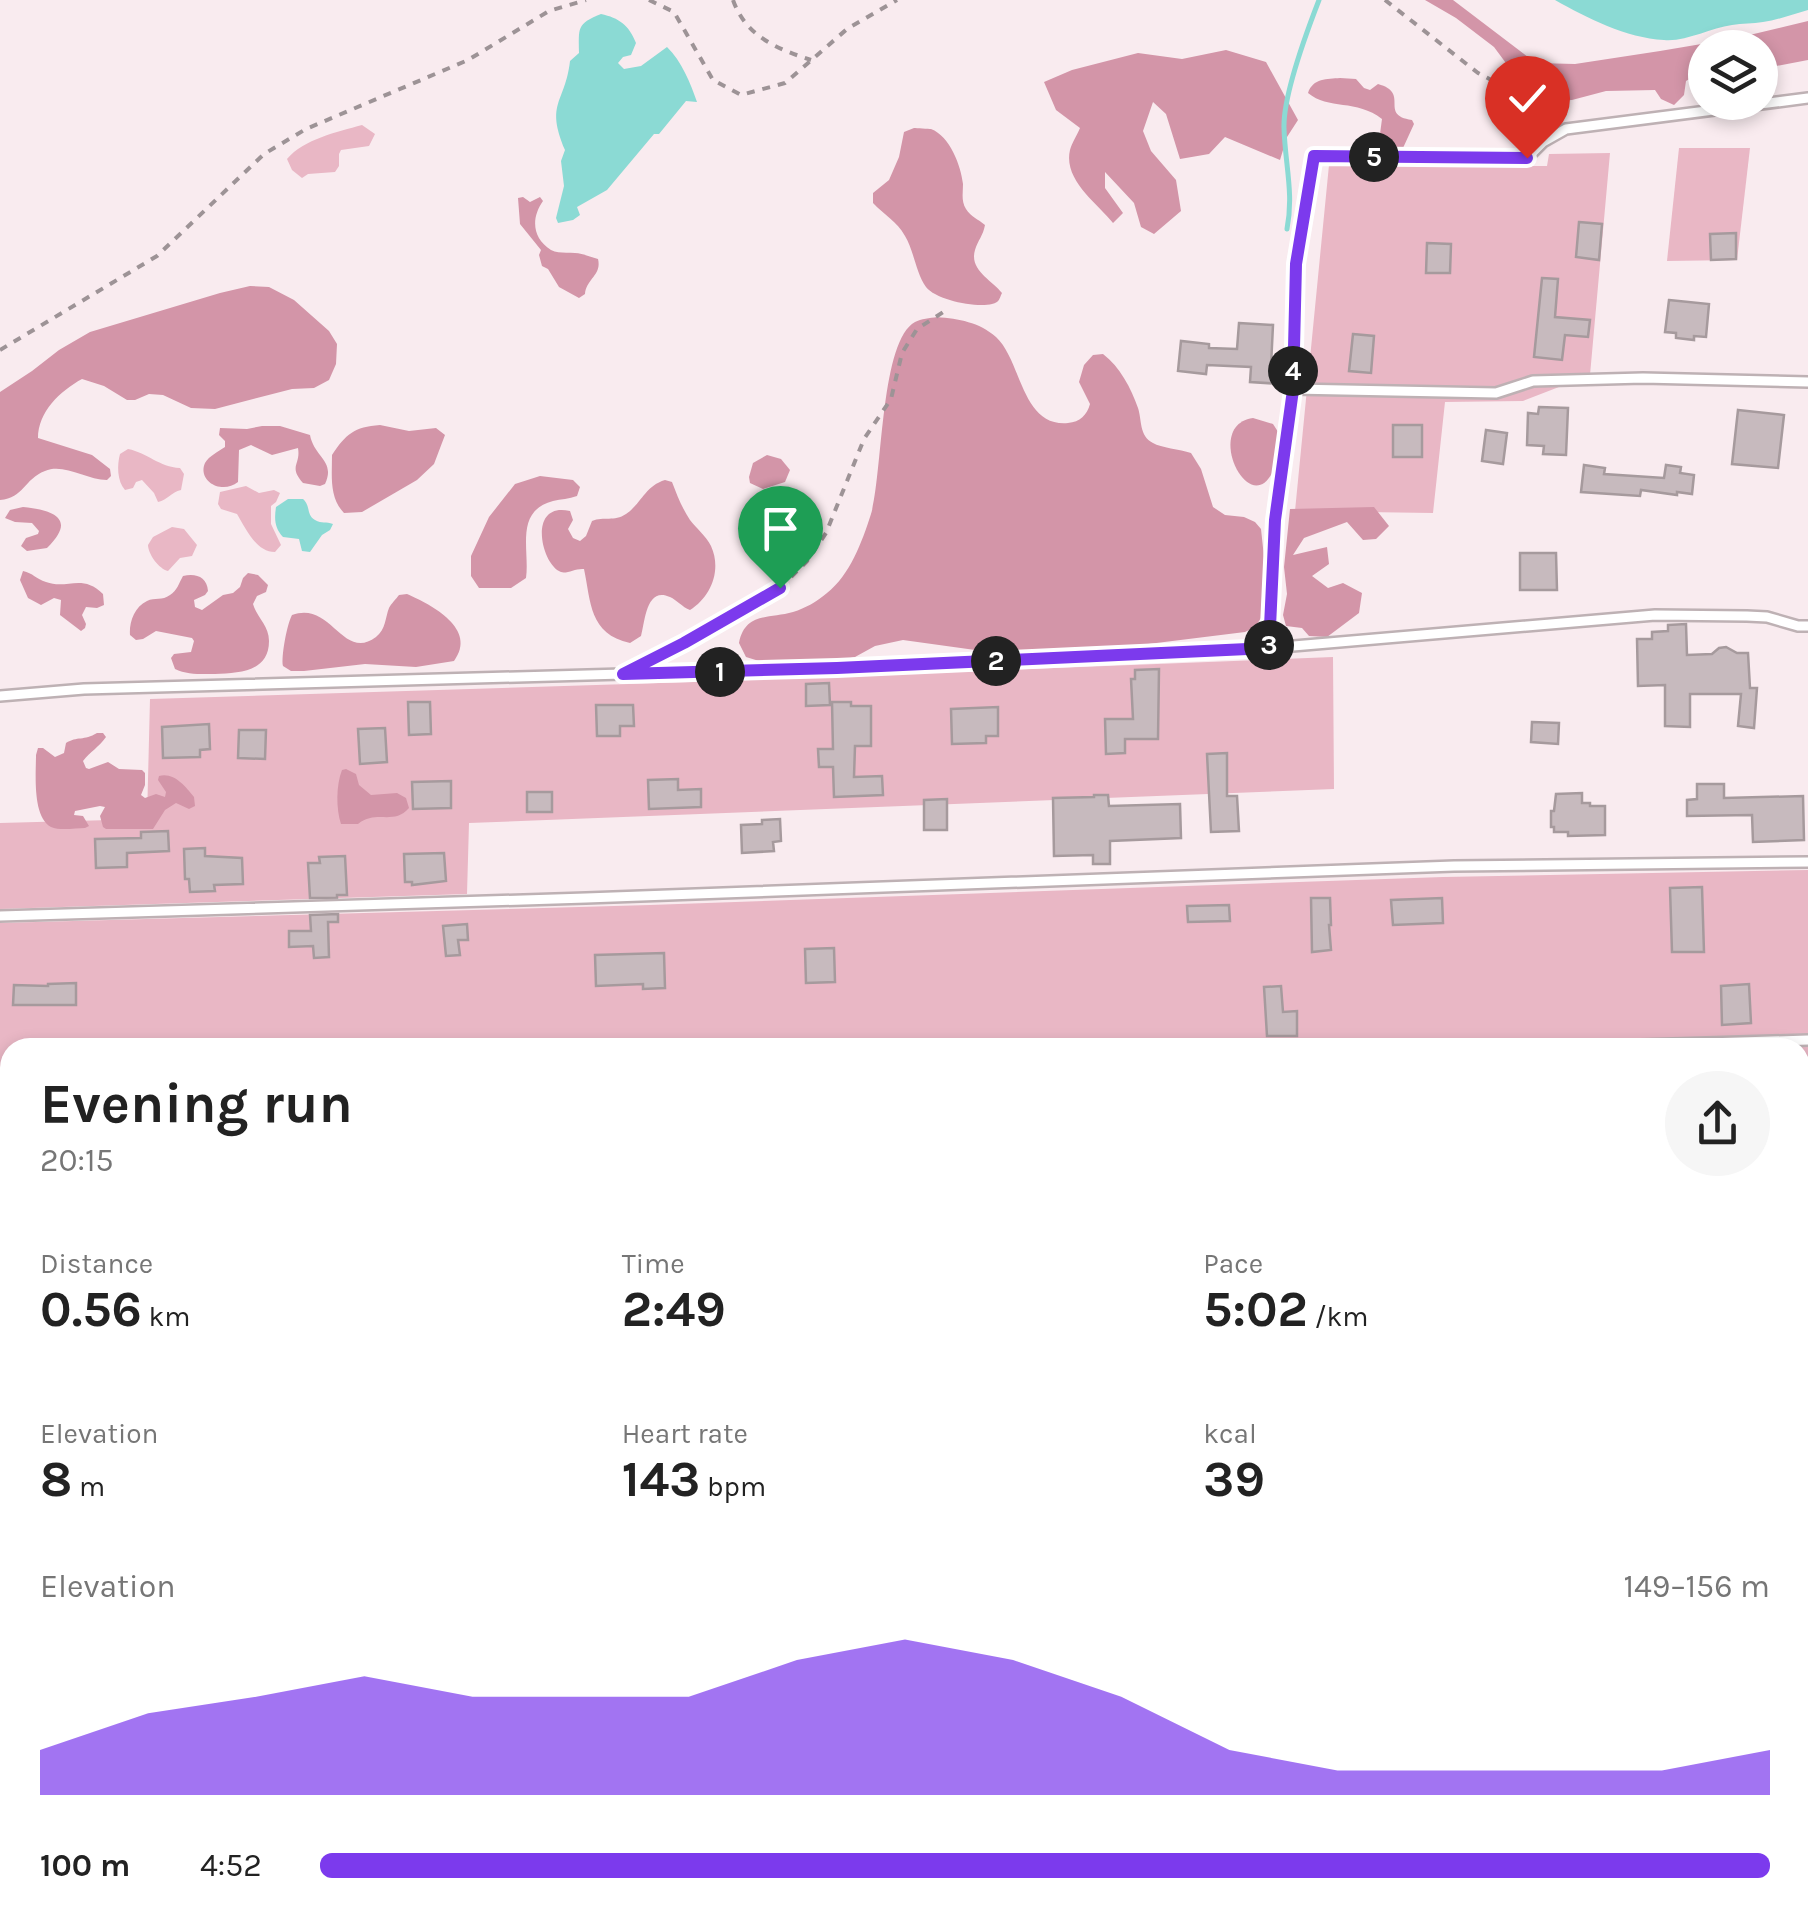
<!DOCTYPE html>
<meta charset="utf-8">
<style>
:root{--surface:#fff;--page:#f6f6f6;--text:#222;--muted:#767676;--accent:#7c3aed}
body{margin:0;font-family:Karla,sans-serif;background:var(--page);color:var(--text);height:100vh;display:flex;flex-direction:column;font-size:38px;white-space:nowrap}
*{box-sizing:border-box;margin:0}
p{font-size:32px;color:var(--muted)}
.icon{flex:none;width:55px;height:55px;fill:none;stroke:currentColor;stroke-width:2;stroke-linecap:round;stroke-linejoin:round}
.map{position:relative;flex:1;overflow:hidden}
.details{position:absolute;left:0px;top:1038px;width:1810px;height:888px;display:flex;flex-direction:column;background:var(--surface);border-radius:30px 30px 0 0;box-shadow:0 5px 15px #0003}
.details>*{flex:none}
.fabs{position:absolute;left:1688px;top:30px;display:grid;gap:20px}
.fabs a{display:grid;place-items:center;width:90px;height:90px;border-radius:50%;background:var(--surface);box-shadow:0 5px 15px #0003;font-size:50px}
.pin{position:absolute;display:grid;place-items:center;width:85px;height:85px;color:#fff;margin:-102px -42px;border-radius:50% 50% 50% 0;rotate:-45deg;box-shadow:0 0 10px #0007}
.pin .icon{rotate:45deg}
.km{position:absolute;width:50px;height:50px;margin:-25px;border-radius:50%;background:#222;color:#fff;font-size:28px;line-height:50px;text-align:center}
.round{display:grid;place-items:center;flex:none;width:105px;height:105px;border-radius:52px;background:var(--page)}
.summary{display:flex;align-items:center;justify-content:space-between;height:170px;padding:0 40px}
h1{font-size:55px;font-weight:700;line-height:75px}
.stats{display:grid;grid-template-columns:repeat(3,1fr);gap:15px;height:170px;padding:10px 40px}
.stats div{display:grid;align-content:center}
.stats b{font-size:50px;font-weight:700}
.stats small{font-size:28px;font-weight:400}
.stats p{font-size:28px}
.chart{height:280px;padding:20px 40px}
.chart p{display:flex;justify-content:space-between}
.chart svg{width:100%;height:180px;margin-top:10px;fill:var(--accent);opacity:.7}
ul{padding:0 40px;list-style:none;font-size:32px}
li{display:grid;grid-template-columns:160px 120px 1fr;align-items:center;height:75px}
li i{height:25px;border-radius:12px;background:var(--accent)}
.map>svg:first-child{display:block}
.green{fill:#e9b7c5}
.forest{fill:#d395a8}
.water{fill:#8bdad4}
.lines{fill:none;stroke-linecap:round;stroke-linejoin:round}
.stream{stroke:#8bdad4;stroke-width:5}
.building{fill:#c7babe;stroke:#a69a9d;stroke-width:2.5}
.service-casing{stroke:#beb1b4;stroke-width:14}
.path{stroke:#9d9396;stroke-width:4;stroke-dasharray:8 8;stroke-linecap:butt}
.service{stroke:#fff;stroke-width:9}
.route-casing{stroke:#fff;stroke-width:20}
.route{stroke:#7c3aed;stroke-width:12}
</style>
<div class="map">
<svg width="1808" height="1924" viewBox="0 0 1808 1924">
<rect width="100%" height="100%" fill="#f9ebef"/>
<!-- green -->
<g class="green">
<path d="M 362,125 L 375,134 L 369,146 L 341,150 L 339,154 L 339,166 L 335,172 L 308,174 L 302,178 L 292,170 L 287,159 C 304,139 337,132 362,125 Z"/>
<polygon points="1679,148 1750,148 1737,260 1667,261"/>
<polygon points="1610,153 1590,375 1523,401 1445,402 1433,513 1295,511 1329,165 1547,166 1549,154"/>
<path d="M 128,449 C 148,453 159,467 180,468 L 184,474 L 181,490 C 171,492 168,500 158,502 L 154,493 L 142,480 L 136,482 L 133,488 L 125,490 C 117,481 117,465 120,454 Z"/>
<path d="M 246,486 L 259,493 L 274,490 L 280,493 L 276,502 L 271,506 L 271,524 L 281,545 L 275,552 C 256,552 246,529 237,514 L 221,509 L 218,504 L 220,492 Z"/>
<path d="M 172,527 L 184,529 L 197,545 L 192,556 L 180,558 L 168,571 C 159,569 148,554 148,545 L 153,537 Z"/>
<polygon points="1333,657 1334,789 469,823 467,894 0,909 0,823 147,819 150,699 725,681"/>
<polygon points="1808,870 1808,1924 14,1924 13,1915 1800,1915 1800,1048 10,1048 10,1892 7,1802 0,1730 0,923 650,905 1443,877"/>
</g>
<!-- forest -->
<g class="forest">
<polygon points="1425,0 1453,0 1536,63 1575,64 1660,51 1737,38 1808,21 1808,60 1760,69 1760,48 1705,48 1705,76 1696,75 1686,81 1684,95 1674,105 1661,99 1655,90 1606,91 1572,100 1552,101 1523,86 1494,47 1456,18"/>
<path d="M 1226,50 L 1266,62 L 1298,120 L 1287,137 L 1280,160 L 1225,137 L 1209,154 L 1180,159 L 1166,114 L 1153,102 L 1143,131 L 1151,151 L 1176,180 L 1181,211 L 1154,234 L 1141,227 L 1134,203 L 1105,172 L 1105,188 L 1123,213 L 1113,223 C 1097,203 1063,180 1070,150 C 1072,143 1077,135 1080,128 L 1056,110 L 1044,82 L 1072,70 L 1138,53 L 1182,59 Z"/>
<path d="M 1340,78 L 1356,79 L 1364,88 L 1370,90 L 1378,84 C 1411,93 1378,115 1412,120 L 1414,124 L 1403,148 L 1396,150 L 1389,141 L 1380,134 L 1382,119 C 1357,99 1328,110 1308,93 C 1313,78 1327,79 1340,78 Z"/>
<path d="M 914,128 C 916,128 929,129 931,129 C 950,136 961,166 963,184 C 963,193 961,201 966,209 C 971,217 978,219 985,225 C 983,236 978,240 975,250 C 969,270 992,280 1002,293 C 999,299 1000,302 992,304 C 976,308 936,300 926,287 C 916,273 914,251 905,236 C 897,221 884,215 873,203 L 873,193 L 889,180 L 899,157 L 904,132 Z"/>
<path d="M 523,197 L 530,202 L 540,197 L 543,201 C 531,218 532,238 551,250 C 558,254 566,252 575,253 C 582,253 590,257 598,259 C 602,275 586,279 585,294 L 579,298 L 559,287 L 548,269 L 542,266 L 539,255 L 541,250 L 520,224 L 518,198 Z"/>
<path d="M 250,286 L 269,287 L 294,300 L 329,331 L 337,344 L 336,364 L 329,380 L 314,388 L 292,389 L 215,409 L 191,408 L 163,395 L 149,394 L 135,400 L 127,400 L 104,386 L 82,379 C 60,391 38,412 38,438 L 92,455 L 110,469 L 111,476 L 107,480 C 86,480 64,463 45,471 C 24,479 24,498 0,500 L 0,392 L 32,371 L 59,350 L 90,332 L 220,293 Z"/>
<path d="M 937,317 C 959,319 979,322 996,337 C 1022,361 1021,427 1068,423 C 1080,422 1087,415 1090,404 L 1079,382 L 1084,365 L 1093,355 L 1103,354 C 1120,367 1131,388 1138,408 C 1142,420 1139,436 1153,443 C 1161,448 1180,449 1191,453 L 1201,469 L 1213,507 L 1225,515 L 1244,517 L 1255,522 L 1261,529 L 1264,557 L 1261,618 L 1255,627 L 1245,632 L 1132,646 L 1065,652 L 1004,654 L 903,640 L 875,646 L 855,657 L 837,661 L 759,661 L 746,657 L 739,643 C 745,612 769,619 793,612 C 806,608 816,602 827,593 C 850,575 862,542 871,514 C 883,474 880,341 915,322 C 921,319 930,318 937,317 Z"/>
<path d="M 1253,418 L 1273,424 L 1282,438 C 1265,552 1195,426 1253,418 Z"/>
<path d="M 380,425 L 409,431 L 436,428 L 445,435 L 434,464 L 417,480 L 362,512 L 344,513 C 329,497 332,476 332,455 C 346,434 354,427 380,425 Z"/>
<path d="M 262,426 L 280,426 L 310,435 C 314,457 336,461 325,484 L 320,486 L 303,483 C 288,466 301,465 298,448 L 272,455 L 251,445 L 239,450 L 238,482 C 222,495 197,481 205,463 C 209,456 219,451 225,447 L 225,441 L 219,435 L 220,428 L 247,429 Z"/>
<polygon points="767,455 781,459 790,470 785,482 763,489 750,483 749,477 753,463"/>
<path d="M 540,476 L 573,480 L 580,487 L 577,496 C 569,499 561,499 553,501 C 514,511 530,551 526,578 L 511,588 L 479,588 L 471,576 L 471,556 L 489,517 L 515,484 Z"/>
<path d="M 665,480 L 672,482 C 677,495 682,508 690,520 C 696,528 706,536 711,546 C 722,570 711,597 690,610 C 682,607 677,600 670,597 C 646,586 645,622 641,636 L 630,643 C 589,634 591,602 584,569 C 576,568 567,574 561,572 C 541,565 527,501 570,511 L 573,520 L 568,529 L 573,538 L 580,541 L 586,536 L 592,521 C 604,516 614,522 626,514 C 641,504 645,486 665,480 Z"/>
<path d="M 23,507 C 52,510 78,518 47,548 L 27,551 L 21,546 L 26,538 L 38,534 L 39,531 L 32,523 L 15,522 L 5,518 L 10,510 Z"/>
<polygon points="1374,507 1389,526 1376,539 1363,540 1347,522 1304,538 1293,555 1327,547 1329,564 1312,576 1328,588 1343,583 1362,593 1359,613 1327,637 1309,636 1302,628 1286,626 1283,615 1287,594 1284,567 1290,509"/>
<path d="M 23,571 C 33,573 36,579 46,582 C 67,590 82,573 103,594 L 104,605 L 97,608 L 86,607 L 82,615 L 86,624 L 85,628 L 81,631 L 60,615 L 61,600 L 54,598 L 41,605 L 28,598 L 20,580 Z"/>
<path d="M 248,573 L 258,575 L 268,585 L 266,592 L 257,596 L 253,604 C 257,618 269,625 269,641 C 269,672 239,673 215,674 C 202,674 187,675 175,669 L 171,658 L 174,654 L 191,652 L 194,641 L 192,638 L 156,631 L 143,639 L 136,640 L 130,635 C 129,623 134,607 147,601 C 155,597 162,601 170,595 C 177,591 179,583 183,576 C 196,573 207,577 208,591 L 205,595 L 194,600 L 195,607 L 202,610 L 223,595 L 233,593 L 240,587 L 243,578 Z"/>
<path d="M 407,594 C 432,605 478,629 454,661 L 416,667 L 365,664 L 304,671 L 291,671 L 283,666 C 281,657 287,624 292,615 C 331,600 343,662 376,637 C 386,629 385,618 389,608 C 391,604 396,599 399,595 Z"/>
<path d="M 97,733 L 103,733 L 106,737 C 99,747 90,752 83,761 L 86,768 L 89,769 L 108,762 L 119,769 L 142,770 L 145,773 L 145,785 L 141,795 L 145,798 L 156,794 L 165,797 L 166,792 L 158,780 L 159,776 C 174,772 185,786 194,797 L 195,806 L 189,809 L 176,803 L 165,810 L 153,829 L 106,829 L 103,827 L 100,816 L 105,807 L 100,806 L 75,811 L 74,815 L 83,816 L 89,826 L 85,828 C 76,828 60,831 51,827 C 32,817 36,773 36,755 L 38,748 L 43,748 L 55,757 L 64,753 L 66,743 C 77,736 84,741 97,733 Z"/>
<path d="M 346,769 L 356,774 L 359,785 L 371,795 L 397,793 L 406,798 L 409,808 C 393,826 377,809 358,824 L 341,824 C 336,809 336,785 342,770 Z"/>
</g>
<!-- water -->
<g class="water">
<path d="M 1555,0 L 1808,0 L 1808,10 C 1793,14 1778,20 1763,22 C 1753,24 1742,23 1732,25 C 1710,28 1686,42 1664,40 C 1626,38 1587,18 1555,0 Z"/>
<path d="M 601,14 C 619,18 629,25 636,43 L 631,55 L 623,57 L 618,63 L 624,69 L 641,66 L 667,47 C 682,62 690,82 697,102 L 686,101 L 659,134 L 654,134 L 607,190 L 577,207 L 580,215 L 573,220 L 558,223 L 556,218 L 564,186 L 561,161 L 565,150 C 545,102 565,104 570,61 L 579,53 C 579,28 576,24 601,14 Z"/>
<path d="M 288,499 L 303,499 C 311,506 306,515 315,520 C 322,524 326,521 333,524 L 330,530 L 322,535 L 310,552 L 302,551 L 299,539 L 283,537 C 275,528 274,520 276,507 Z"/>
</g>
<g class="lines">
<!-- stream -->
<path class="stream" d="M 1287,229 C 1294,193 1285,164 1284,128 C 1283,96 1307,31 1319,0"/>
</g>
<!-- building -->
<g class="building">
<polygon points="1579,222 1602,224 1599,260 1576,257"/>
<polygon points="1736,233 1736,259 1711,260 1710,234"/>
<polygon points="1427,243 1451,244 1450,273 1426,273"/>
<polygon points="1542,278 1558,279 1555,317 1590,320 1588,337 1565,335 1562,360 1534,357"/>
<polygon points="1669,300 1709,304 1706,337 1694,336 1694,340 1676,338 1676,333 1665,332"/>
<polygon points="1239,323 1273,325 1271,366 1283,367 1282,384 1250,382 1251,367 1207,365 1206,374 1178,371 1181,341 1209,344 1209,348 1237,349"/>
<polygon points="1353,334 1374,336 1371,373 1349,371"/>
<polygon points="1539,407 1568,408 1566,455 1543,454 1544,446 1527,445 1528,413 1538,414"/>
<polygon points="1738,410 1784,415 1778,468 1732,464"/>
<rect x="1393" y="425" width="29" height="32"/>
<polygon points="1486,430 1507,433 1503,464 1482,461"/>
<polygon points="1584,465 1605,468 1604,474 1664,478 1666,465 1681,467 1680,473 1694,475 1692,494 1677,492 1677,495 1641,490 1640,496 1581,492"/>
<polygon points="1520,553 1556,553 1557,590 1520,590"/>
<polygon points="1686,624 1687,655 1712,654 1719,648 1726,647 1737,653 1748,653 1750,688 1757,688 1754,728 1738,726 1741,694 1690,694 1690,727 1665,726 1665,685 1638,686 1637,639 1652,639 1652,632 1668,631 1668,625"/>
<polygon points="1159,669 1158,739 1125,739 1125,753 1106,754 1105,719 1133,719 1131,679 1135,679 1135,670"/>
<polygon points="829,683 830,705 806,706 806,684"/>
<polygon points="408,702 430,702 431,734 409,735"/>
<polygon points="832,702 851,702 851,706 871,706 871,746 855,746 854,777 882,776 883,795 834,797 833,767 819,767 818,749 833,749"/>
<polygon points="596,705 633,705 634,726 620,726 620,736 597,736"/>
<polygon points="998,707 998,736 986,736 986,743 952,744 951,709"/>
<polygon points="1532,722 1559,723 1558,744 1531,742"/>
<polygon points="209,724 210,749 200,750 200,757 163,758 162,727"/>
<polygon points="385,728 387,762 360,764 358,729"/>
<polygon points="239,730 266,730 265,759 238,758"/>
<polygon points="1227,753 1227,796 1237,796 1239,831 1211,832 1207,754"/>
<polygon points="678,779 678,790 701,789 701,807 649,809 648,780"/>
<polygon points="451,781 451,808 413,809 412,782"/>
<polygon points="1697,784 1724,784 1724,798 1803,796 1804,840 1753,842 1752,815 1687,816 1687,800 1697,799"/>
<rect x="527" y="792" width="25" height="20"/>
<polygon points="1582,793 1582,803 1590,803 1590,806 1605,806 1605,835 1568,836 1568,832 1554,832 1554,827 1551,827 1551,811 1554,811 1556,794"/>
<polygon points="1094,795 1108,795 1109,806 1180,804 1181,838 1110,841 1110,864 1093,864 1093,855 1054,856 1053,798 1094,797"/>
<polygon points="947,799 947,830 924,830 924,800"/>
<polygon points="780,819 781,841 773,842 774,851 742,853 741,825 762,824 762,820"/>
<polygon points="168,831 169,851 127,853 127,867 96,868 95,839 141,838 141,832"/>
<polygon points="205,848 205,856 242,858 243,884 214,885 215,891 190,892 189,879 185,879 184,849"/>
<polygon points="444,853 446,881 412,885 412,882 405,882 404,854"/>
<polygon points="345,856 347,895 337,895 337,898 310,898 308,863 320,863 319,857"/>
<polygon points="1702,887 1704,952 1672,952 1670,888"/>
<polygon points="1311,898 1330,898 1331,925 1329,925 1331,950 1312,952"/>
<polygon points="1442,898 1443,923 1393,925 1391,900"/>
<polygon points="1229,905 1230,921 1188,922 1187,906"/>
<polygon points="338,914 338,922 328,922 329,957 314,958 313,946 289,947 289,931 311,931 310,915"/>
<polygon points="467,924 468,940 458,940 460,955 446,956 443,926"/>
<polygon points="834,948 835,982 806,983 805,949"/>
<polygon points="664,953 665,988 643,989 643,984 596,986 595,955"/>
<polygon points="76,983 76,1005 13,1005 14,985 48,986 48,984"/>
<polygon points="1749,984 1751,1023 1722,1025 1721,986"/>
<polygon points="1281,986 1283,1012 1297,1011 1297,1036 1267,1036 1264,987"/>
</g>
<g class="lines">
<defs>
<g id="service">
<polyline points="1527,158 1543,142 1566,129 1808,98"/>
<polyline points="1293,389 1496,393 1533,381 1643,378 1808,382"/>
<polyline points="1269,648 1275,520 1293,389 1296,264 1314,156"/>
<polyline points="0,696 84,689 837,668 1269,648 1655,615 1747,616 1767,617 1798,626 1808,626"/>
<polyline points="0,916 586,898 1454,866 1808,862"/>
<polyline points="1541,1048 1808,1040"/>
<polyline points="0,1092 10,1091"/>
<polyline points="1800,1205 1808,1205"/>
<polyline points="0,1260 10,1260"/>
<polyline points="1800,1375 1808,1375"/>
<polyline points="0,1427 10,1427"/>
<polyline points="1800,1542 1808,1541"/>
<polyline points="0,1595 10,1595"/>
<polyline points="1800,1706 1808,1705"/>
<polyline points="1800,1796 1808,1787"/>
<polyline points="0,1811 10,1811"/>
<polyline points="504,1915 515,1924"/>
<polyline points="100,1924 108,1915"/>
<polyline points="332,1924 340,1915"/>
<polyline points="547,1924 555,1915"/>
<polyline points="778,1924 786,1915"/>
<polyline points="1005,1924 1012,1915"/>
<polyline points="1221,1924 1229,1915"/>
<polyline points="1457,1924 1464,1915"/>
<polyline points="1690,1924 1697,1915"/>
</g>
</defs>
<!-- service casing -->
<use href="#service" class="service-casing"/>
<!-- path -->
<g class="path">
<polyline points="649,0 674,12 713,80 741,95 785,83 847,29 897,0"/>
<path d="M 733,0 C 746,37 778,49 811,60"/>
<polyline points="1385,0 1478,73 1529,100 1568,114"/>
<polyline points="1329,157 1514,158"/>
<polyline points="0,350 157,256 264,154 306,129 468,60 549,11 586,0"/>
<polyline points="654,658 780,588 807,561 826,533 864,439 891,399 902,353 917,329 948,309"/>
<polyline points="1800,1733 1808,1732"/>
<polyline points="1800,1769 1808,1769"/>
<polyline points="0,1831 10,1830"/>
</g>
<!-- service -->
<use href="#service" class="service"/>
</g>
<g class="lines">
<defs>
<polyline id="route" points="780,588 684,643 623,674 837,668 1269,648 1275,520 1293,390 1296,264 1314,156 1527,158"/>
</defs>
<!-- route casing -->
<use href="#route" class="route-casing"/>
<!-- route -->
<use href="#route" class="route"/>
</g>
</svg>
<div class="fabs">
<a><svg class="icon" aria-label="layers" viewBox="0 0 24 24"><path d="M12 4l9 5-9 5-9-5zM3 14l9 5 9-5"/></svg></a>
</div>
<div class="pin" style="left:780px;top:588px;background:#1e9e55"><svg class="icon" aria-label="arrive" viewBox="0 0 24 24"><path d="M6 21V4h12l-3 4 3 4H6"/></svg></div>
<div class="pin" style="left:1527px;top:158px;background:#d93025"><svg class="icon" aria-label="check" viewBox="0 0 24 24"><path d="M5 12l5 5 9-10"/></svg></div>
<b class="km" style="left:720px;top:672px">1</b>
<b class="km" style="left:996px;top:661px">2</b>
<b class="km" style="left:1269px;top:645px">3</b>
<b class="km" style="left:1293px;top:371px">4</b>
<b class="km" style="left:1374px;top:157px">5</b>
<section class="details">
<div class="summary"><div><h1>Evening run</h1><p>20:15</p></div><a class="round"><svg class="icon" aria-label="share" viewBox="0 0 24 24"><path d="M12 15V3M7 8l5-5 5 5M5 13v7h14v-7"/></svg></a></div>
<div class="stats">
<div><p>Distance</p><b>0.56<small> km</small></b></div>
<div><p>Time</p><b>2:49</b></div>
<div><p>Pace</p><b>5:02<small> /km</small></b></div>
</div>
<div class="stats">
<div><p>Elevation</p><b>8<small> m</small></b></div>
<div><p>Heart rate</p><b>143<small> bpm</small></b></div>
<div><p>kcal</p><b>39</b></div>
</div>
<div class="chart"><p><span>Elevation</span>149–156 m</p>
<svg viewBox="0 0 160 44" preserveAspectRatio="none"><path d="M0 44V33L10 24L20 20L30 15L40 20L50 20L60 20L70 11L80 6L90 11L100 20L110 33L120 38L130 38L140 38L150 38L160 33V44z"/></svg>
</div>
<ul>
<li><b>100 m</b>4:52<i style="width:100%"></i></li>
</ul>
</section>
</div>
